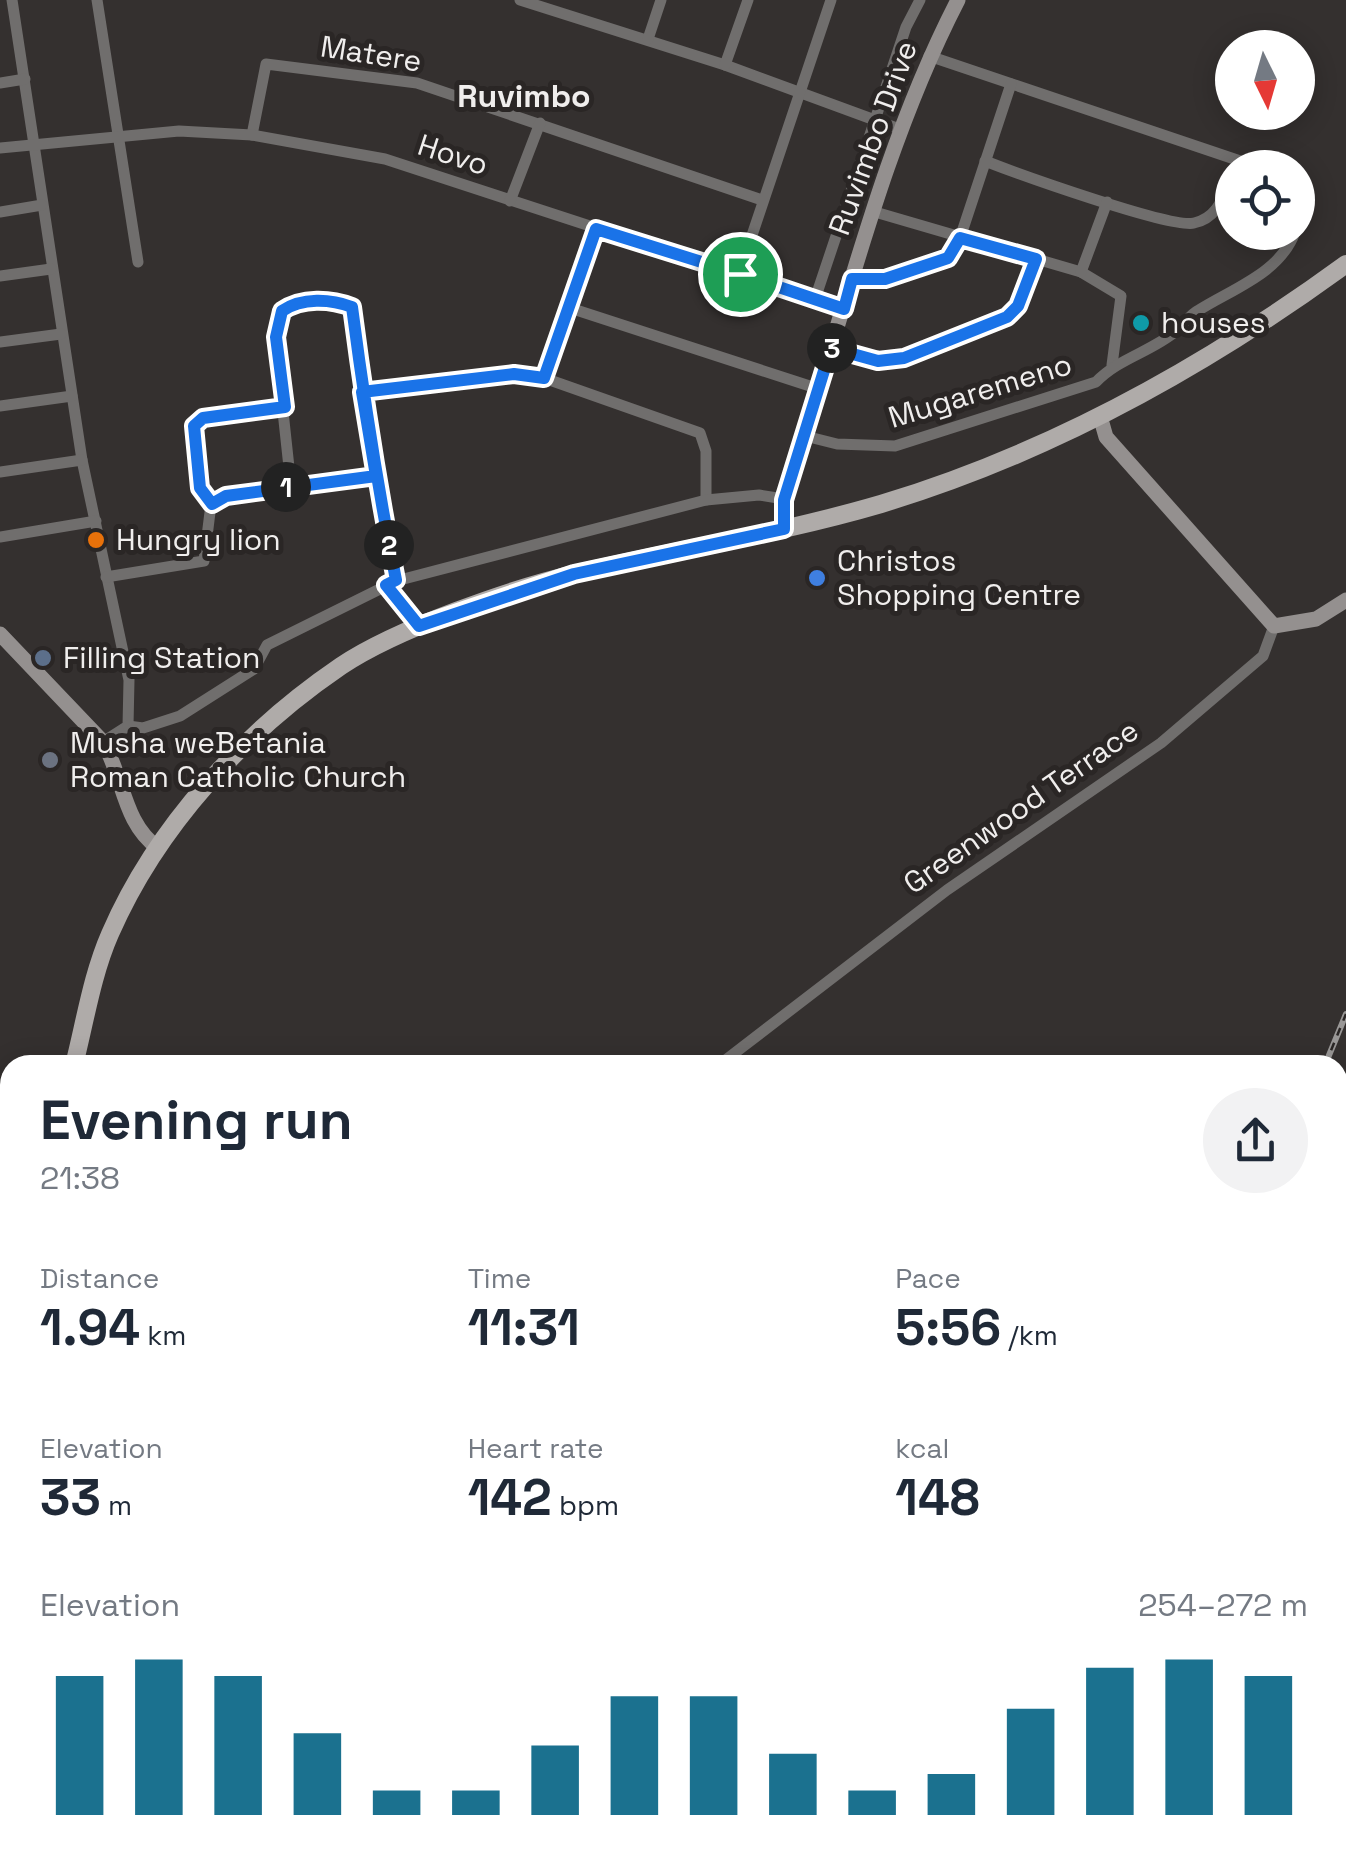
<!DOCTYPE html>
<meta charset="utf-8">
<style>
:root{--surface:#fff;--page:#f2f2f3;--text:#1f2937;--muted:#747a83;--accent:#1b718f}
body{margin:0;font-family:"Space Grotesk",sans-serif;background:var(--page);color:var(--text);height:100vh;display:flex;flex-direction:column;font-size:38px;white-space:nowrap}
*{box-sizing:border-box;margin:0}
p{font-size:32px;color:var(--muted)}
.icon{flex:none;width:55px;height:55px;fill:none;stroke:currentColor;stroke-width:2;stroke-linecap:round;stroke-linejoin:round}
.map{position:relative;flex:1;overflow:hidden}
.drawer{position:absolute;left:0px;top:1055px;width:1348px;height:810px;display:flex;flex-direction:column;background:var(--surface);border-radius:30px 30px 0 0;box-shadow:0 5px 25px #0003}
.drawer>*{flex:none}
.needle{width:65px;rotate:175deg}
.buttons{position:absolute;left:1215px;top:30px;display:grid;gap:20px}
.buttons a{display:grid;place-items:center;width:100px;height:100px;border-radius:50%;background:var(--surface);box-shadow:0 5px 25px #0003;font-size:50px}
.pin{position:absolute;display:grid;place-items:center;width:85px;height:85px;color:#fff;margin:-42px;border:5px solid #fff;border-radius:50%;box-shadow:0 2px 10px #0007}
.km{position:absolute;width:50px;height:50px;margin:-25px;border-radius:50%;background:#222;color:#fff;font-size:28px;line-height:50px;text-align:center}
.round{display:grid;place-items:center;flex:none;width:105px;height:105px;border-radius:52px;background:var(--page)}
.summary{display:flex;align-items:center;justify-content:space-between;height:170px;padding:0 40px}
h1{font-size:55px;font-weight:800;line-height:75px}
.stats{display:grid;grid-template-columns:repeat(3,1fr);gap:15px;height:170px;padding:10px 40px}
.stats div{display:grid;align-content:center}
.stats b{font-size:50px;font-weight:800}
.stats small{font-size:28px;font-weight:400}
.stats p{font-size:28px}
.chart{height:280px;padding:20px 40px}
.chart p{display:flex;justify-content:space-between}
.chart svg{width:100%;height:180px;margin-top:10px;stroke:var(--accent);stroke-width:6}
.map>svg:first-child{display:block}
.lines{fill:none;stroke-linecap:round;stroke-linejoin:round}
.street{stroke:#706e6d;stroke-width:11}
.secondary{stroke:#94908f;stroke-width:15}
.primary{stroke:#afaba9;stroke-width:18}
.rail-casing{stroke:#999796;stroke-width:6}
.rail{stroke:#2a2625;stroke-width:2.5;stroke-dasharray:8;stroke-linecap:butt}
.route-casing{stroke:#fff;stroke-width:20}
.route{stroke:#1a73e8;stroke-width:12}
.culture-dot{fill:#0f9aa8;stroke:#2a2625;stroke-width:4}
.food-dot{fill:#e8710a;stroke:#2a2625;stroke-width:4}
.shop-dot{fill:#3f7fe0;stroke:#2a2625;stroke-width:4}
.service-dot{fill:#5c6f8a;stroke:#2a2625;stroke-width:4}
.worship-dot{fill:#6b7280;stroke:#2a2625;stroke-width:4}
.labels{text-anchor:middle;stroke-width:10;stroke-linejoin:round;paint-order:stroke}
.street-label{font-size:30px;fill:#f0eeed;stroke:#2a2625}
.poi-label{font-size:30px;fill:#f0eeed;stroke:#2a2625;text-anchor:start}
.neighbourhood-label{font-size:32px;font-weight:bold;fill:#f0eeed;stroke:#2a2625}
</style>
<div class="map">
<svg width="1346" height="1865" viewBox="0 0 1346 1865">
<rect width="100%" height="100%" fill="#34302f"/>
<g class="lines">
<!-- street -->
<g class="street">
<polyline points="12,0 82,460 129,680 128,726 103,742"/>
<polyline points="97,0 138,262"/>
<polyline points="520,0 725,65 902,130"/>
<polyline points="648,39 661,0"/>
<polyline points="929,56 1261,168"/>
<polyline points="725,65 748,0"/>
<polyline points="0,83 25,79"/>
<polyline points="252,135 266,64 417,83 762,200"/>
<polyline points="0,148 179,131 252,135 385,159 844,309"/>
<path d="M 985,161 C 1016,173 1171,229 1194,223 C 1217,218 1223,198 1232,178"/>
<polyline points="1298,182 1303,185 1298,225"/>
<polyline points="510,201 540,123"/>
<polyline points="0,212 42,205"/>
<polyline points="875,212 1081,272 1121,296 1112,365"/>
<polyline points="1081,272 1107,202"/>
<polyline points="739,274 831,0"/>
<polyline points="0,276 51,269"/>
<polyline points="852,279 885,279 948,258 960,238 1011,84"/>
<polyline points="815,299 906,27 920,0"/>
<polyline points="570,308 819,389"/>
<polyline points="0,342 61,334"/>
<polyline points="831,348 878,361 904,358 1007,317 1018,306 1036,259"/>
<polyline points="544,378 596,229"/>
<polyline points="363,392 514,374 544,378 700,433 706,451 706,500"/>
<polyline points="0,406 72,396"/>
<path d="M 805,436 L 837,444 L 895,446 L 1096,382 C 1119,358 1151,352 1176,331 C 1184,325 1189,315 1199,310 C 1234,288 1280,273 1295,232"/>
<polyline points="0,472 82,460"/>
<path d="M 291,486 L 275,337 L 282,311 C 302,297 331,299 352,307 L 376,476 L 396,581"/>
<polyline points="211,504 200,488 194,426 203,418 285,407"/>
<polyline points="0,537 96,521"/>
<polyline points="106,577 204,561 211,504 226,496 376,476"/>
<polyline points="387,585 419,626"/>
<polyline points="128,726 143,728 180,716 254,669 267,645 396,581 706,500 759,495 784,499"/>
<polyline points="719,1065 947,890 1161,743 1263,656 1274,626"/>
<polyline points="1338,1839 1346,1842"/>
</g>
<!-- secondary -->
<g class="secondary">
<polyline points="1100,416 1106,437 1274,626 1316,619 1346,600"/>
<path d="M 783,529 L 784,499 C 840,333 877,157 958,0"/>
<path d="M 0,634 L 103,742 C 124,778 123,823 158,848"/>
<polyline points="1338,1538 1346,1515"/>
<polyline points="1223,1865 1226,1855"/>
</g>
<!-- primary -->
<g class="primary">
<path d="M 74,1065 C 85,1022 92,975 110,934 C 157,826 244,732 341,666 C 396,629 513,588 578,573 C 679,549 782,533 881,504 C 1050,453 1205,367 1346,264"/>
<polyline points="0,1306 10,1284"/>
</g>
<defs>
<g id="rail">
<polyline points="1325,1065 1346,1014"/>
<polyline points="1338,1255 1346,1229"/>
<polyline points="1139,1865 1142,1855"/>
</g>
</defs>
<!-- rail casing -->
<use href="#rail" class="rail-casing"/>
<!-- rail -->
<use href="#rail" class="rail"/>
</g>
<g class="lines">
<defs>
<path id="route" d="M 740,274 L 596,229 L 544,378 L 514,374 L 362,392 L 376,476 L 226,496 L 212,504 L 200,488 L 194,426 L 203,418 L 285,407 L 276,337 L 282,311 C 302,297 331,299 352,307 C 364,399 378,489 396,580 L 386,585 L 419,626 L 574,574 L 784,529 L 784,500 L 831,348 L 878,361 L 904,358 L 1007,317 L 1018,306 L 1036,259 L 960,238 L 948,258 L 885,279 L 852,279 L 844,309 L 740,274"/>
</defs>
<!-- route casing -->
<use href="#route" class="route-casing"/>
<!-- route -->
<use href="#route" class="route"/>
</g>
<!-- markers -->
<circle class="culture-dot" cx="1141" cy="323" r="10"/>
<circle class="food-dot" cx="96" cy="540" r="10"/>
<circle class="shop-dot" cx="817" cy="578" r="10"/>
<circle class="service-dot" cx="43" cy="658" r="10"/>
<circle class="worship-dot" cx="50" cy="760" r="10"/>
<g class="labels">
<!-- street labels -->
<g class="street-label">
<text transform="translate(371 54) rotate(9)" y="10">Matere</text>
<text transform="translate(873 138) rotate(-70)" y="10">Ruvimbo Drive</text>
<text transform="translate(453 155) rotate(18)" y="10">Hovo</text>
<text transform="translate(980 391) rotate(-17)" y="10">Mugaremeno</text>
<text transform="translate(1021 807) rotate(-35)" y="10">Greenwood Terrace</text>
</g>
<!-- poi labels -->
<g class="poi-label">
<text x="1161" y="333">houses</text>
<text x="116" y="550">Hungry lion</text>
<text x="837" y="571">Christos<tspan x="837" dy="34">Shopping Centre</tspan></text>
<text x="63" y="668">Filling Station</text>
<text x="70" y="753">Musha weBetania<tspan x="70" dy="34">Roman Catholic Church</tspan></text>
</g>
<!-- neighbourhood labels -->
<g class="neighbourhood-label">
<text x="524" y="107">Ruvimbo</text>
</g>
</g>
</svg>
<div class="buttons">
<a><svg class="needle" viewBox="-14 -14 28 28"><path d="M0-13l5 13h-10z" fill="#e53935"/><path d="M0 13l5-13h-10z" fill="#747a83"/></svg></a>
<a><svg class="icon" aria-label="locate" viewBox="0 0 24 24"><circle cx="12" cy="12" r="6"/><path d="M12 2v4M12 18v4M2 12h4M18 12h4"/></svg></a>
</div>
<div class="pin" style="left:740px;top:274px;background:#1e9e55"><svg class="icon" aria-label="arrive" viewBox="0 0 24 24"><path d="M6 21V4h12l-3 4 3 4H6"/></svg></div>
<b class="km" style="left:286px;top:487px">1</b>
<b class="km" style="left:389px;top:545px">2</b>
<b class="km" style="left:832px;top:348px">3</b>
<section class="drawer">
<div class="summary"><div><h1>Evening run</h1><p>21:38</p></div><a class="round"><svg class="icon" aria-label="share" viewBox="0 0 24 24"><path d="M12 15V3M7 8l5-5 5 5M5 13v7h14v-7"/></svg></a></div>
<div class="stats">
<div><p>Distance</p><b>1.94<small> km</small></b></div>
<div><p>Time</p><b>11:31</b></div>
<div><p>Pace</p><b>5:56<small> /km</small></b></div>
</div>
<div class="stats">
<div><p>Elevation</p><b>33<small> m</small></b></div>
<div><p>Heart rate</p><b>142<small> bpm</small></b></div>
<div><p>kcal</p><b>148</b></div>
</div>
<div class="chart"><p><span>Elevation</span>254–272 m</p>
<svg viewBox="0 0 160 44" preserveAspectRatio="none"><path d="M5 44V10M15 44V6M25 44V10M35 44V24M45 44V38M55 44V38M65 44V27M75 44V15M85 44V15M95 44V29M105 44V38M115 44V34M125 44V18M135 44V8M145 44V6M155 44V10"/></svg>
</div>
</section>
</div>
